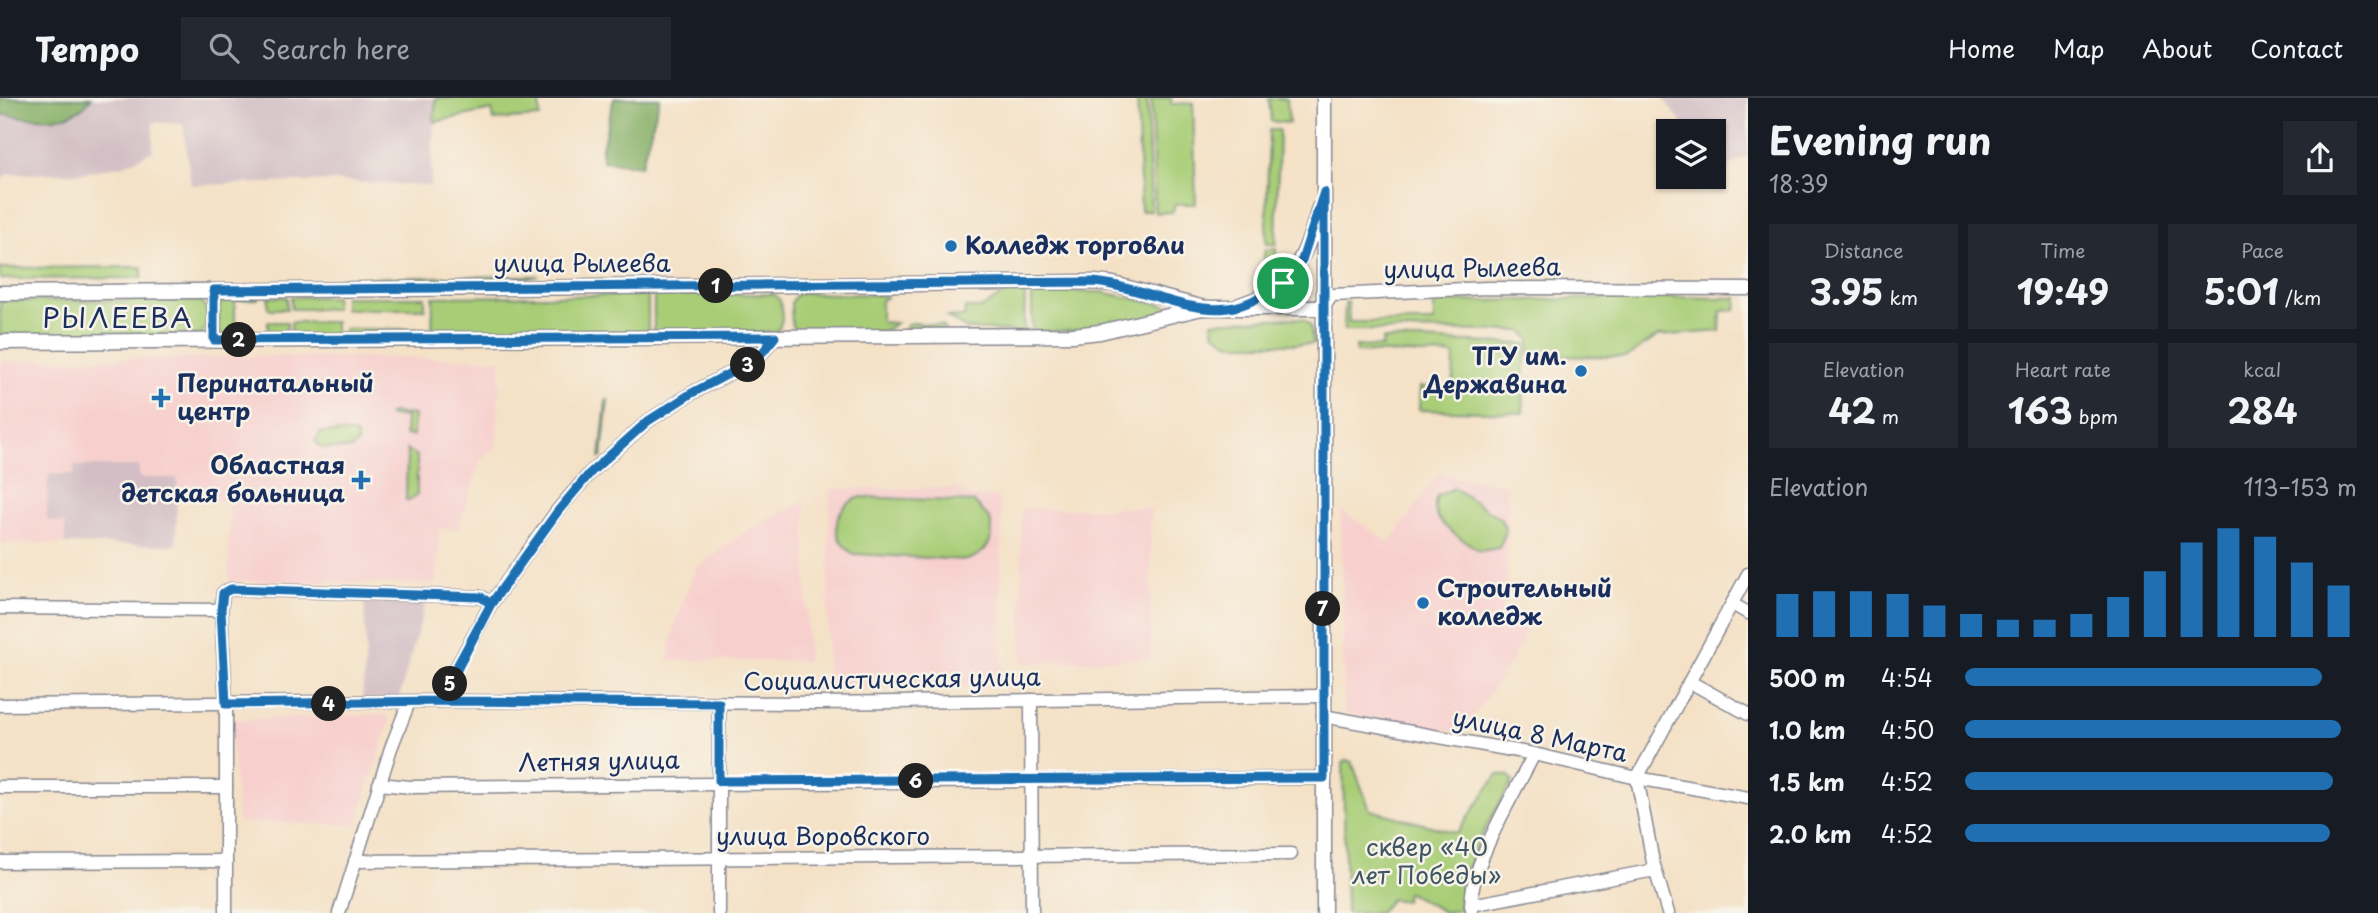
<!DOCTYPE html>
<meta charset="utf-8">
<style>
:root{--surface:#171b24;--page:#242831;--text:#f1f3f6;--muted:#9ea1a6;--line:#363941;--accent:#1f6fb2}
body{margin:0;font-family:"Playpen Sans",sans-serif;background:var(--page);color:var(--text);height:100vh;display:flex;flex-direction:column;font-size:26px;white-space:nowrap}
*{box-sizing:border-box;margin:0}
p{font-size:23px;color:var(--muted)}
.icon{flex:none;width:38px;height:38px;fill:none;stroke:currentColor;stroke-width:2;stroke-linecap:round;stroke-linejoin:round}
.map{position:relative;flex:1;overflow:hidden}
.sheet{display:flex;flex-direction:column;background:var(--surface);width:630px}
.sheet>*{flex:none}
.tools{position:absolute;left:1656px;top:21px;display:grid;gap:14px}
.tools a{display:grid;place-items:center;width:70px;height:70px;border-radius:0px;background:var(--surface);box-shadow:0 2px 5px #0004;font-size:35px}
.pin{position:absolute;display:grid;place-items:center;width:60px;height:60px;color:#fff;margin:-30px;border:4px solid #fff;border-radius:50%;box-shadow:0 2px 7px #0007}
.km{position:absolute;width:35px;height:35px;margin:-18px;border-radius:50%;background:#222;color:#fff;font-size:19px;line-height:35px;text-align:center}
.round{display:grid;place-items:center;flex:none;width:74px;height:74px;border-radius:0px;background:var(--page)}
.head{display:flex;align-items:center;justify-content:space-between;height:119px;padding:0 21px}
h1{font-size:38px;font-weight:700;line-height:52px}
.metrics{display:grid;grid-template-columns:repeat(3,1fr);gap:10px;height:119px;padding:7px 21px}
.metrics div{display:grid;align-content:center;border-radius:0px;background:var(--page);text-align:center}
.metrics b{font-size:35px;font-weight:700}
.metrics small{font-size:19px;font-weight:400}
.metrics p{font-size:19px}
.chart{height:196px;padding:14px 21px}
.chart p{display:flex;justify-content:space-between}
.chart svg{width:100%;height:126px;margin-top:7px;stroke:var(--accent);stroke-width:6}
ul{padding:0 21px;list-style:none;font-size:23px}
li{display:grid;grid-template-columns:112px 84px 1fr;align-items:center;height:52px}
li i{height:18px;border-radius:9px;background:var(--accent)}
header{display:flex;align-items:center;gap:42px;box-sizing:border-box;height:98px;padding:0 35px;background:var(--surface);border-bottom:2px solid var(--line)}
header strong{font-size:33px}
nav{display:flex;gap:38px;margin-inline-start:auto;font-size:24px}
.search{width:490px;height:63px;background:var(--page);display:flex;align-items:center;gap:18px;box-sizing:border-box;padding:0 24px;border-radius:0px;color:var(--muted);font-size:26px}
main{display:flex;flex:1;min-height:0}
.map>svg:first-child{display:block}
.built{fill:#f7d0ce}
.industrial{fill:#d2bec4}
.green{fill:#a8cd76;stroke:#627e6a;stroke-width:2}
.forest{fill:#86b067;stroke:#507062;stroke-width:2}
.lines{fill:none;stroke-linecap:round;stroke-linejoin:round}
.minor-casing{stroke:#888892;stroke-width:15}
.major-casing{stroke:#888892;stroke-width:17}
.minor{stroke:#fff;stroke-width:12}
.major{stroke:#fff;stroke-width:14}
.route-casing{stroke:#fff;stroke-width:14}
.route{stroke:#1f6fb2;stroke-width:9}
.poi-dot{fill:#1f6fb2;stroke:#f7f3e8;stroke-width:2.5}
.labels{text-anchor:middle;stroke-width:5;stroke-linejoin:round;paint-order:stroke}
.poi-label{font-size:24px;font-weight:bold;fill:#1b2f5e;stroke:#f7f3e8;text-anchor:start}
.street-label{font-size:24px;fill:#1b2f5e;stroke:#f7f3e8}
.park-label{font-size:24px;fill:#3e5664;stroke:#f7f3e8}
.quarter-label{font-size:28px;letter-spacing:2px;fill:#1b2f5e;stroke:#f7f3e8}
</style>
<header>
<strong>Tempo</strong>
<div class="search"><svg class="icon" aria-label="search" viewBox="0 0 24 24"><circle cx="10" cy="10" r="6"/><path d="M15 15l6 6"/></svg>Search here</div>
<nav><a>Home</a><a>Map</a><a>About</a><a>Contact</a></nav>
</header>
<main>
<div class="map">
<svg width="1748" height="815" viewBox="0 0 1748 815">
<rect width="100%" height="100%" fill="#f7f3e8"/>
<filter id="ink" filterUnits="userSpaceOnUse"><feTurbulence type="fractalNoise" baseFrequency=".0143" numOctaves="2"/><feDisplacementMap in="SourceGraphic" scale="14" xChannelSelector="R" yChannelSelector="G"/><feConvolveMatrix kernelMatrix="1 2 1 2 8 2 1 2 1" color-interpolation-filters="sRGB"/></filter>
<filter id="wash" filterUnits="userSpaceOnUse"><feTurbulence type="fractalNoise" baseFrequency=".00686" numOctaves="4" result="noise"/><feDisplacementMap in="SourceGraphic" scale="28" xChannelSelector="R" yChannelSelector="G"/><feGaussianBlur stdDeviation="1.57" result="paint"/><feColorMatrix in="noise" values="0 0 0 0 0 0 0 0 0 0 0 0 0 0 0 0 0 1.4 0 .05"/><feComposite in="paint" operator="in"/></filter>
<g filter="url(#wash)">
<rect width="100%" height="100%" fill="#f4e1c6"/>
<!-- built -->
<g class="built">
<polygon points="267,258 501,261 496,350 481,361 458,431 439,431 437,486 229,483 229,403 177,403 177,380 139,380 139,369 74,369 65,446 0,445 0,263"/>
<polygon points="1438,376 1507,387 1507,498 1501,511 1516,518 1519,511 1527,514 1523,523 1529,525 1512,563 1461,636 1344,615 1341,412 1390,445"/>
<polygon points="957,390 969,399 998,399 1001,411 1002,588 827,590 830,391"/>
<polygon points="805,403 808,563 669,562 674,529 696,470 751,430"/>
<polygon points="1151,410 1151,560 1022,565 1021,411"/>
<polygon points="385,616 390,622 356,727 238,724 230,626 234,622"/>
</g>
<!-- industrial -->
<g class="industrial">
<polygon points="91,0 435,0 431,88 338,83 191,87 183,26 153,24 153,53 125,67 82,75 8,76 0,83 0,16 61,21 87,6"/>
<polygon points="1663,0 1748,0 1748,58 1717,73 1713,68 1713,33 1688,33"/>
<polygon points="74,368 139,368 139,380 177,380 176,447 65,446 65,426 47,422 48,376 74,376"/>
<polygon points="368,498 427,500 399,600 362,601 366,552 364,502"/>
</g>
<!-- green -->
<g class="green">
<polygon points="436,0 539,0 540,19 493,22 492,12 434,24"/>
<polygon points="1137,0 1147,0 1151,113 1141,113"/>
<polygon points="1151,0 1171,0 1171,6 1193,5 1196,106 1176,106 1172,114 1155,115"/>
<polygon points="1269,0 1287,1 1289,25 1271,23"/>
<polygon points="1269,32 1279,32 1276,146 1266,146"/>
<polygon points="1276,151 1276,171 1264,171 1264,152"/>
<polygon points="142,169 142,180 0,181 0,170"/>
<polygon points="538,178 509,181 505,186 352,187 340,180"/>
<polygon points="1008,193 1025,194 1024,234 967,231 947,219 964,219 965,210 982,210"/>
<polygon points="1032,194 1101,194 1189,212 1096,232 1032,234"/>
<polygon points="803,195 882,197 887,199 881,202 881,224 896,225 884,233 799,236 792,228 791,205 796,197"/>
<path d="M 774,196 C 785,204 784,223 777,234 L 654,237 L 654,197 Z"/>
<polygon points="648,197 648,237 432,238 433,199"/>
<polygon points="229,199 258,199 258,201 235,202 235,234 257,234 257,238 224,237 219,233 219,208"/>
<rect x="268" y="199" width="19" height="12"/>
<rect x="291" y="199" width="44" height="12"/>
<rect x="344" y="199" width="81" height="12"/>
<polygon points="1660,199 1737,200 1736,212 1721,213 1720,233 1658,238 1627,259 1529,258 1530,241 1522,233 1344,232 1345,204 1348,204 1349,224 1434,224 1434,204"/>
<polygon points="199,202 208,212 207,227 201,237 0,241 0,203"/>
<polygon points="1289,220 1303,221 1310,227 1314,246 1231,246 1214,235 1212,224"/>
<rect x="268" y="224" width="19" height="14"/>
<rect x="291" y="224" width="44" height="14"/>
<polygon points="912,225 942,227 945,232 905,233 907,227"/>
<rect x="344" y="231" width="81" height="7"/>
<polygon points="1383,241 1526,246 1523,315 1419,312 1420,289 1453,289 1454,257 1356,254 1356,248 1382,249"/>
<polygon points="608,302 602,359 600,360 606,303"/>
<polygon points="390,315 414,317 413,338 405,337 406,319 389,318"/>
<polygon points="321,334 353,335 357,338 357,346 351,351 321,350 315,343"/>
<polygon points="407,352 417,358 417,396 411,402 406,402"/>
<path d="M 1454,390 L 1501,421 L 1506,433 L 1499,450 L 1480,453 C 1461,439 1426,425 1437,398 Z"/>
<path d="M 862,399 L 974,404 L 990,421 C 996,441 987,456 967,462 L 854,456 C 828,440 832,407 862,399 Z"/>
<path d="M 1347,662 L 1352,664 L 1370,712 L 1457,735 L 1498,676 L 1509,678 L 1513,683 C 1490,723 1461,764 1460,812 L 1444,814 L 1407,794 L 1405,803 L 1391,801 L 1379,815 L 1346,815 L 1343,665 Z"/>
</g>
<!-- forest -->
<g class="forest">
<path d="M 0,0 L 91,0 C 72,29 30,20 0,16 Z"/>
<polygon points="614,0 660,0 641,68 603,63 601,54"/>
</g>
</g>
<g filter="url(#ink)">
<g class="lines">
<defs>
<g id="minor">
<polyline points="1323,210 1332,197 1487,190 1748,191"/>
<polyline points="214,242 214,192"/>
<polyline points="1732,506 1748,515"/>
<polyline points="0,510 221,512"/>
<polyline points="1690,584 1748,616"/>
<polyline points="1031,602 1032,815"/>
<polyline points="438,603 491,506 557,413 590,375 648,323 692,295 757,261 775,239"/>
<polyline points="719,605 719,815"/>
<polyline points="0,607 438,603 820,605 1323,598"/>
<polyline points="1323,618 1534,656 1637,680 1748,700"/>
<polyline points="379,686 411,689 1324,680"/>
<polyline points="0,689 226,689"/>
<polyline points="355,763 1291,756"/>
<polyline points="0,764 226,763"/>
<polyline points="1471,807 1655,772"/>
<path d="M 1472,812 C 1465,774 1516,693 1534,656"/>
<polyline points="226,815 226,606 221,512 223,495 231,491 481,499 491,506"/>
<polyline points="339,815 391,650 409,604"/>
<polyline points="1668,815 1653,764 1637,680 1748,476"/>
</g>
<g id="major">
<polyline points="0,195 1093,184 1113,186 1204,210 1323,210"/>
<path d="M 1240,207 C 1294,190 1305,160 1319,110"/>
<polyline points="0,244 1073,237 1100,234 1202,210"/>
<polyline points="1324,815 1324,0"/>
</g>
</defs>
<!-- minor casing -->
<use href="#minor" class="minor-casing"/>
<!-- major casing -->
<use href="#major" class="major-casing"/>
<!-- minor -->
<use href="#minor" class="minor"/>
<!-- major -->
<use href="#major" class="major"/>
</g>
</g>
<g class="lines" filter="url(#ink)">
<defs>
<path id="route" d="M 1283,185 C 1267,195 1248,208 1228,210 C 1187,216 1136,187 1093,184 L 214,192 L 214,242 L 775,239 L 757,261 L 692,295 L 648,323 L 590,375 L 558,413 L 491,506 L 438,603 L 226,606 L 221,512 L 223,495 L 231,491 L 481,499 L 491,506 L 446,593 L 438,603 L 719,605 L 719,683 L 1324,680 L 1324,94 L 1302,162 L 1283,185"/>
</defs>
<!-- route casing -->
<use href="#route" class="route-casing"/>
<!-- route -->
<use href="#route" class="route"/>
</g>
<!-- markers -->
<g class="poi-dot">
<circle cx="951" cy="148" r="7"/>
<circle cx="1581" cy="273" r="7"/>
<path d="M157.5 289.5h7v7h7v7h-7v7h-7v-7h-7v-7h7z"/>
<path d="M357.5 371.5h7v7h7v7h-7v7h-7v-7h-7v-7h7z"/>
<circle cx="1423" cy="505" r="7"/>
</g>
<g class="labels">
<!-- poi labels -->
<g class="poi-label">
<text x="965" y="156">Колледж торговли</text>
<text x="1567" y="267" text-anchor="end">ТГУ им.<tspan x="1567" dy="28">Державина</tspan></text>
<text x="177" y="294">Перинатальный<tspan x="177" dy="28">центр</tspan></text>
<text x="345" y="376" text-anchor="end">Областная<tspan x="345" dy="28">детская больница</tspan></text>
<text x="1437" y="499">Строительный<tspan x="1437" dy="28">колледж</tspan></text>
</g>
<!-- street labels -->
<g class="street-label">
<text x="582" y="174">улица Рылеева</text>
<text transform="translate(1472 171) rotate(-1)" y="8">улица Рылеева</text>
<text transform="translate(892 582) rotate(-1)" y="8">Социалистическая улица</text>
<text transform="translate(1540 638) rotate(12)" y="8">улица 8 Марта</text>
<text transform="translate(599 664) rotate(-1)" y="8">Летняя улица</text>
<text x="823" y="747">улица Воровского</text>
</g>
<!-- park labels -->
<g class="park-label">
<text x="1427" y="758">cквер «40<tspan x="1427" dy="28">лет Победы»</tspan></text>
</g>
<!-- quarter labels -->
<g class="quarter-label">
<text x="118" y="230">РЫЛЕЕВА</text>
</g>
</g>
</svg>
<div class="tools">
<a><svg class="icon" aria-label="layers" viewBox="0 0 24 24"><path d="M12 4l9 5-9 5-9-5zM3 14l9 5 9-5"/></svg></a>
</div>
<div class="pin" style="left:1283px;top:185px;background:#1e9e55"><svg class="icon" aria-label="arrive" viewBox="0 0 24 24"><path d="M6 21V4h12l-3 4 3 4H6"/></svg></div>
<b class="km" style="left:716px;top:188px">1</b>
<b class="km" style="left:239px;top:242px">2</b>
<b class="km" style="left:748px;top:267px">3</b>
<b class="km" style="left:329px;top:606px">4</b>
<b class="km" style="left:450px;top:586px">5</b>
<b class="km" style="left:916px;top:683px">6</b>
<b class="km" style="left:1323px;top:511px">7</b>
</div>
<section class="sheet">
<div class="head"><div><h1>Evening run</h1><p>18:39</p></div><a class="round"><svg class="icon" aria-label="share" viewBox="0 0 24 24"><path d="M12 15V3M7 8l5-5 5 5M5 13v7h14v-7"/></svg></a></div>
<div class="metrics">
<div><p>Distance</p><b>3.95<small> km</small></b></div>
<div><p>Time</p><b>19:49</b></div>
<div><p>Pace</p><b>5:01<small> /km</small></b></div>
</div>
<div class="metrics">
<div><p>Elevation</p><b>42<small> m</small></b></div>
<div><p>Heart rate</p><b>163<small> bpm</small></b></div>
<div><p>kcal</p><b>284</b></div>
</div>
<div class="chart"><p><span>Elevation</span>113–153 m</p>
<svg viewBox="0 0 160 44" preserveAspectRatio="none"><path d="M5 44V29M15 44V28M25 44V28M35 44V29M45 44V33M55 44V36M65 44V38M75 44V38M85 44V36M95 44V30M105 44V21M115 44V11M125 44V6M135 44V9M145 44V18M155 44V26"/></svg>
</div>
<ul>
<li><b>500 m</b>4:54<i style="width:91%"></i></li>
<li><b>1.0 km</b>4:50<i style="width:96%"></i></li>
<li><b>1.5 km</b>4:52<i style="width:94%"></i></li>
<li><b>2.0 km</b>4:52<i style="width:93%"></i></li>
</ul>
</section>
</main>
